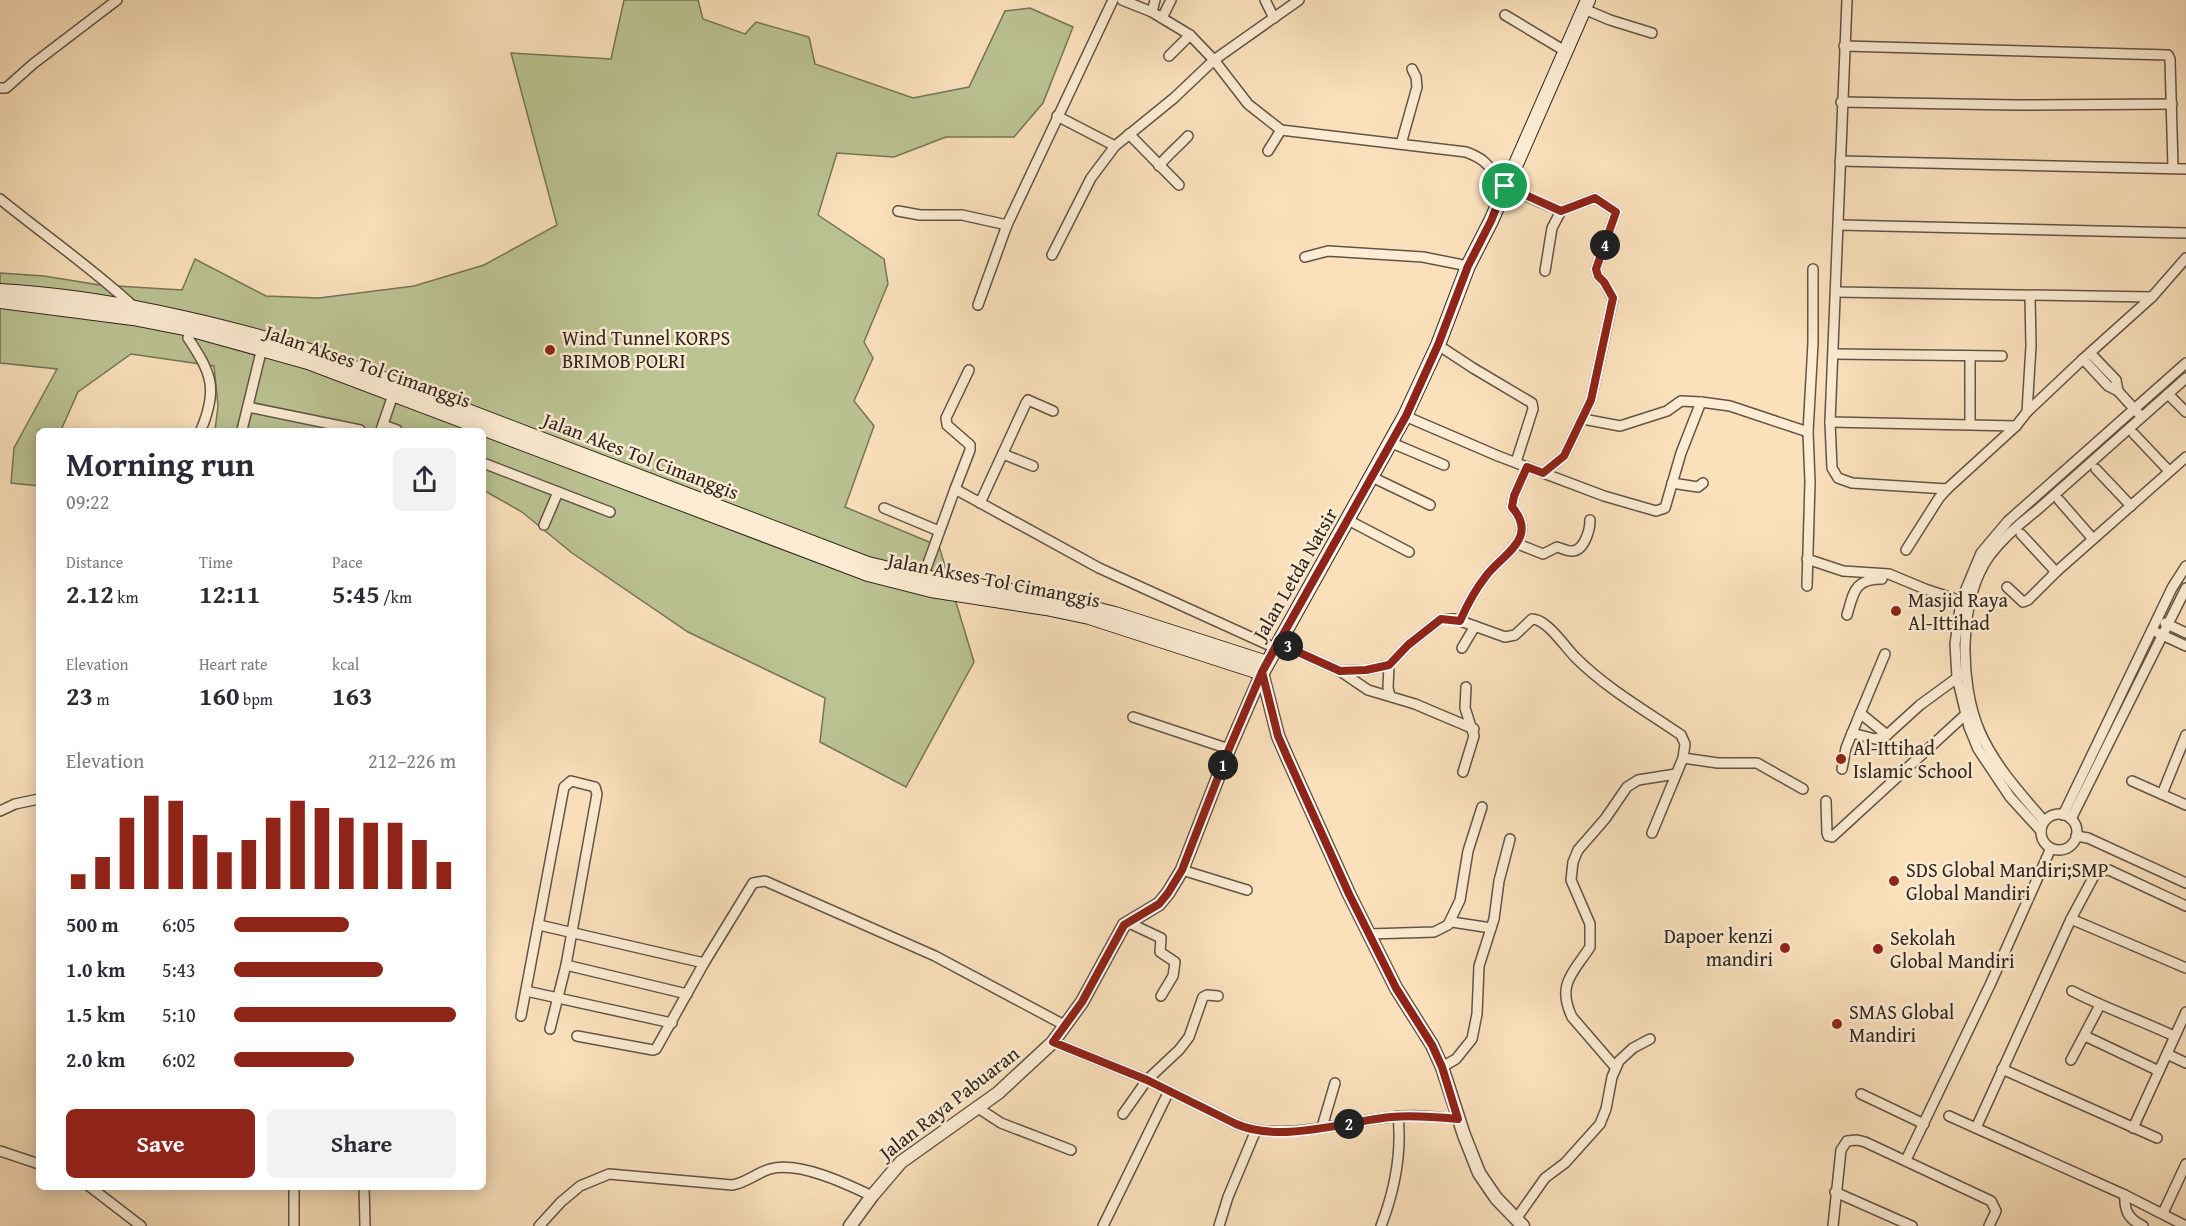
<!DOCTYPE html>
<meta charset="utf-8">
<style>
:root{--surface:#fff;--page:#f2f2f3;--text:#2b2b33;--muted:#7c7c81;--accent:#8f2418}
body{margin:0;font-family:"Gentium Book Plus",serif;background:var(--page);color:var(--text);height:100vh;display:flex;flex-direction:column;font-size:22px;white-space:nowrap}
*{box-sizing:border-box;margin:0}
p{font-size:20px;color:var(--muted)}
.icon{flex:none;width:33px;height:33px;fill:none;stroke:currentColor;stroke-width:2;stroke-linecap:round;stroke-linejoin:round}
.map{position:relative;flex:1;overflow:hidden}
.details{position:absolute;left:36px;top:428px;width:450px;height:762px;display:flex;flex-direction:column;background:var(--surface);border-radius:9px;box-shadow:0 3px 15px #0003}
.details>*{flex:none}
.pin{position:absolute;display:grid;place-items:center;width:51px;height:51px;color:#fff;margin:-26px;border:3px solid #fff;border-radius:50%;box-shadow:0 2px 6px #0007}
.km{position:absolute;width:30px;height:30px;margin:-15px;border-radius:50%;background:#222;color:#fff;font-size:16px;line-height:30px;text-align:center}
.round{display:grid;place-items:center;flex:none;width:63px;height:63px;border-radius:9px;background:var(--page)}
.overview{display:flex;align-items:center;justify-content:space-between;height:102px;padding:0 30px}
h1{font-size:33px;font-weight:700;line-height:45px}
.figures{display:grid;grid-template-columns:repeat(3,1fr);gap:9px;height:102px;padding:6px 30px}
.figures div{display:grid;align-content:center}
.figures b{font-size:26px;font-weight:700}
.figures small{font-size:16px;font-weight:400}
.figures p{font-size:16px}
.chart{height:168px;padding:12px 30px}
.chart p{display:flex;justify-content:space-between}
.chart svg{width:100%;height:108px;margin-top:6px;stroke:var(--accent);stroke-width:6}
.cta{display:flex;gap:12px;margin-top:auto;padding:12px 30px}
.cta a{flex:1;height:69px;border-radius:9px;background:var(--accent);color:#fff;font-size:24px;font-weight:700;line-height:69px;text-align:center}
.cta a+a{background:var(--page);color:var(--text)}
ul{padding:0 30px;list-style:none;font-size:20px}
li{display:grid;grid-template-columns:96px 72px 1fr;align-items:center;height:45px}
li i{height:15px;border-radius:8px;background:var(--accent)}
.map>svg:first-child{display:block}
.green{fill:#bbc393;stroke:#76745a;stroke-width:1.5}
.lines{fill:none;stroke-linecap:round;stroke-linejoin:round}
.minor-casing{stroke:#635447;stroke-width:12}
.tertiary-casing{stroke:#635447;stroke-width:15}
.secondary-casing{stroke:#312520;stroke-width:16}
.minor{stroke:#fcecd3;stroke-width:9}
.tertiary{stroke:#fcecd3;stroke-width:12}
.secondary{stroke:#fcecd3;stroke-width:14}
.route-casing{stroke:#fff;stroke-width:12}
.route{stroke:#8f2418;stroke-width:8}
.poi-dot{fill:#8f2418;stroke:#fcecd3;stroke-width:2}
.labels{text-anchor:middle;stroke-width:5;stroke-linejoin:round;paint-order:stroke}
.poi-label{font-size:20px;fill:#312520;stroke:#fcecd3;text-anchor:start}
.street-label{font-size:20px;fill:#312520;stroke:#fcecd3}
</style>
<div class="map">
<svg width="2186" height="1226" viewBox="0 0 2186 1226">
<rect width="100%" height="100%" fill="#fae1bc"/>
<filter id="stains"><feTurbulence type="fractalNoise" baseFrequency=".00333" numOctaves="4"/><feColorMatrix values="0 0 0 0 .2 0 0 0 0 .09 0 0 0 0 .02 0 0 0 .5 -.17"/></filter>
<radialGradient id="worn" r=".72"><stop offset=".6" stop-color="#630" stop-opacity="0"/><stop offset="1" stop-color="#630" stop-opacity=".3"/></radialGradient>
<!-- green -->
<polygon class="green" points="624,0 698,0 703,19 745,34 756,22 809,37 815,64 913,98 969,87 1005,11 1030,8 1073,27 1043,103 1014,137 946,137 894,157 837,153 818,215 884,259 888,284 864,342 873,358 854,401 874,426 845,507 939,546 974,662 906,787 820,742 825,698 688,632 572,553 522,512 483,490 483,430 215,430 218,406 214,366 131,354 78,392 61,430 39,430 39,486 11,483 14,448 57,369 0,363 0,273 44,276 100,285 182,290 195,259 266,296 319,298 414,286 484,265 557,225 511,53 611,59"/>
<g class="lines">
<defs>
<g id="minor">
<path d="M 1122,0 L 1152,12 L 1190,35 L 1214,60 L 1248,104 L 1281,130 L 1466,152 C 1493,162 1487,170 1505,185 C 1515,193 1548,205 1561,211 L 1595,198 L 1616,212 L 1596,269 L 1598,276 L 1604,282 L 1613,299 L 1591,400 L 1564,456 L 1543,473"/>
<polyline points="1265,0 1274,18"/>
<polyline points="1847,0 1830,422 1832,468 1838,478 1852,483 1947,489"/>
<polyline points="1584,9 1610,20 1652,33"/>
<polyline points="1152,12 1155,0"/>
<polyline points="1505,15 1565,51"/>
<polyline points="1162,18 1171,0"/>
<polyline points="1844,46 2168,55 2170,59 2173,168"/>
<polyline points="1169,56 1190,35"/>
<polyline points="0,88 6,88 33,64 117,0"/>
<polyline points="1841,102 2016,105 2172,104"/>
<polyline points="1057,116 1115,146"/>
<polyline points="1129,134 1179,185"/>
<polyline points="1401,144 1417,87 1416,77 1412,69"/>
<polyline points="1268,151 1281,130"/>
<polyline points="1840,161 2186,169"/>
<path d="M 1159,166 C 1168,154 1178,147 1188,136"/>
<path d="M 0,199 C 44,235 91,267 133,306"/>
<polyline points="898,211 920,215 962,215 1007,225 1113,0"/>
<polyline points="1839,225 2186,233"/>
<polyline points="1052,255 1091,178 1115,146 1174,98 1214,60 1299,0"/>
<polyline points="1305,257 1328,251 1423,257 1468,266"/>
<polyline points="1545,271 1552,228 1561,211"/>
<polyline points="1836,292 2152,297"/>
<polyline points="978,305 1007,225"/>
<path d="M 190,324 L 188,338 C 212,374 218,389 201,430"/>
<polyline points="1438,345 1473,368 1532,403 1533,409 1516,462"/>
<polyline points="2090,353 2116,380 2118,391"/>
<polyline points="1834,354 2002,356"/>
<polyline points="1970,356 1970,424"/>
<polyline points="2083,359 2108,386 2118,391 2138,413"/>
<polyline points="2168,394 2186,412"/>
<polyline points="248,407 360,430"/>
<polyline points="2027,412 2031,346 2030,296"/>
<polyline points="1405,416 1498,456 1604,496 1656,511 1665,508 1681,453 1701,402"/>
<polyline points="1583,419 1620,426 1667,411 1681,401 1701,402 1730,406 1808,432"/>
<polyline points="1830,422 2016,426"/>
<polyline points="383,425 397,430"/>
<polyline points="242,430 262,348"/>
<polyline points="381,430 395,389"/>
<polyline points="2134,434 2169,471"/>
<polyline points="1392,443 1444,465"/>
<polyline points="1003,454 1033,466"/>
<polyline points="483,463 610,512"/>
<polyline points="2096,469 2131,506"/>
<polyline points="1372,477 1430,505"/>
<polyline points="1672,483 1698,487 1703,483"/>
<polyline points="955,489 970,450 970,445 947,425 946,418 969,370"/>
<polyline points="2059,500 2093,539"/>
<polyline points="980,503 1026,403 1028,400 1053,411"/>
<polyline points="884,508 939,531"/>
<polyline points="1348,520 1409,552"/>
<polyline points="544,525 558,492"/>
<polyline points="2021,534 2056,572"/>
<path d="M 1518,544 L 1543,554 L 1557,547 C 1561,548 1567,551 1571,551 C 1584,552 1590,530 1590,520"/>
<polyline points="1906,550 1939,498 1947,489 2016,426 2027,412 2083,359 2152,297 2186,258"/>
<polyline points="1807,559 1843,571 1889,574 1925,589 1961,601"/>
<polyline points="923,577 955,489 1099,568 1275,648"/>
<polyline points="1807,586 1810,482 1808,432 1813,343 1813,269"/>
<polyline points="2007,587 2023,602 2028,600 2056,572 2186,457"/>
<path d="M 1847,615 C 1854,592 1854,579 1882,579"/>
<path d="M 1460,621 C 1467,605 1475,590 1486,576 C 1503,554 1539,538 1512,507 L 1514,496 L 1527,467"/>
<polyline points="2165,623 2186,633"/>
<polyline points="2158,633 2186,646"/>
<polyline points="1279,640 1298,652 1340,671 1368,690 1415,704 1474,729"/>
<polyline points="1462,648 1475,626"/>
<polyline points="1885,654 1852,733 1875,739 1887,735 1920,705 1961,675"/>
<polyline points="1340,671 1366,670 1389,665"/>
<path d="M 1390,696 L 1388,688 L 1389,665 L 1408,645 L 1441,619 L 1455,619 L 1505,637 L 1515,635 L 1532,619 C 1547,619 1565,647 1576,658 C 1606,688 1646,711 1681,735 L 1685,744 L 1683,758 L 1652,833"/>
<polyline points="1860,713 1887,735"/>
<polyline points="1133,717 1229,749"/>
<polyline points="1683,758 1718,763 1757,763 1803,789"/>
<polyline points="1842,769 1846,748 1852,733"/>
<polyline points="1463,772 1474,736 1465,708 1466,687"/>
<polyline points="2132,781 2186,805"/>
<polyline points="2162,794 2186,735"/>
<polyline points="1826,801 1827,833 1828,836 1832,837 1965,715"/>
<polyline points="0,811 15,804 39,799"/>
<circle cx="2059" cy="832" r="18"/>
<polyline points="2063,815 2172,588 2186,566"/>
<polyline points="2071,819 2186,588"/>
<path d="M 2044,821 C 2021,794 1995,766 1980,732 C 1959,684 1958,599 1990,555 C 2003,538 2019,524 2036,511 L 2186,378"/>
<polyline points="2041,831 2010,797 1978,749 1969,727 1957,677 1955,644 1961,601 1981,553 2008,521 2186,363"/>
<polyline points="2076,836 2088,838 2186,883"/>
<polyline points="1182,870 1247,890"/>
<polyline points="2071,919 2186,968"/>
<polyline points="1127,922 1161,938 1160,952 1175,962 1173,976 1161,996"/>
<polyline points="1452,922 1491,928"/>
<polyline points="539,925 704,963"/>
<polyline points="1369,934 1434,932 1448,925 1460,900 1468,851 1482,807"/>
<polyline points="566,965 687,994"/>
<polyline points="526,991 672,1023"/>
<path d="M 2072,991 C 2105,1008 2140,1020 2174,1036"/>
<polyline points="521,1016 564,787 571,781 595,787 597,794 566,965 550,1029"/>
<polyline points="577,1036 653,1050 656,1049 704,963 753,883 765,881 935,956 1066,1026"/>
<polyline points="2085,1036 2159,1071"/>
<path d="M 1053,1042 L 1147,1080 L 1236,1124 C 1280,1143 1346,1121 1392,1117 C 1414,1114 1436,1117 1458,1119"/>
<polyline points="2167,1054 2186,1063"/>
<polyline points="2071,1060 2100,1005"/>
<polyline points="1442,1067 1456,1059 1472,1039 1477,1014 1479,966 1494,919 1499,881 1510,839"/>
<path d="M 1616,1068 L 1572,1017 C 1556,984 1574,972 1590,947 L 1590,924 L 1571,880 L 1573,862 L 1578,850 L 1605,819 L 1627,787 L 1638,780 L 1676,774"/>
<polyline points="2002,1069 2157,1138"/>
<polyline points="1861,1094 1924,1124"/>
<polyline points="978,1108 1001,1123 1071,1150"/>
<polyline points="1123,1114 1147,1080 1179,1050 1189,1037 1203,997 1207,995 1218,996"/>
<polyline points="1949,1116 2125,1195 2186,1226"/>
<polyline points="1322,1127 1335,1083"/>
<polyline points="1976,1128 2071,919 2094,876 2101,871 2109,870 2186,906"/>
<polyline points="2133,1128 2186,1012"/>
<polyline points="0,1151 39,1164"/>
<polyline points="1906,1160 1990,985 2051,848"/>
<polyline points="89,1186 141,1226"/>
<polyline points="294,1186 294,1226"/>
<polyline points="364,1186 365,1226"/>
<polyline points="1835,1192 1912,1226"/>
<path d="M 2125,1195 C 2124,1210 2128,1219 2143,1226"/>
<polyline points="2163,1213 2186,1164"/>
<polyline points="1516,1219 1545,1178 1565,1163 1600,1124 1606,1109 1612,1077 1619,1061 1633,1048 1650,1039"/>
<path d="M 539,1226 L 561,1202 L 580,1186 L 609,1174 L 732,1185 C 746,1183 756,1173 770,1169 C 799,1161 847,1184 872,1196"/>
<polyline points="1103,1226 1169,1091"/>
<polyline points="1219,1226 1228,1197 1256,1130"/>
<path d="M 1381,1226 C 1394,1192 1402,1153 1398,1116"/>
<polyline points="1833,1226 1841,1150 1847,1141 1857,1140 1865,1142 1991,1201 1996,1211 1989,1226"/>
</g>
<g id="tertiary">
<polyline points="1262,673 1278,736 1288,759 1349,894 1396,988 1432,1045 1442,1067 1464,1135 1479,1173 1496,1198 1523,1226"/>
<polyline points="850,1226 872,1196 901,1162 998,1093 1053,1042 1082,1002 1124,925 1159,904 1168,893 1182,870 1229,749 1262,673"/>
</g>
<g id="secondary">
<path d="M 0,291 C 106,297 211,322 313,352 L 868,564 L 923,577 L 1047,597 L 1115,614 L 1267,663"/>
<polyline points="0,301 133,318 189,329 308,362 868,574 931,590 1046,608 1089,617 1262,673 1405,416 1438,345 1468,266 1491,221 1588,0"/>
</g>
</defs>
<!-- minor casing -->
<use href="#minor" class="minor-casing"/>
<!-- tertiary casing -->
<use href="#tertiary" class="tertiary-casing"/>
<!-- secondary casing -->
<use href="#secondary" class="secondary-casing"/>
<!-- minor -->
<use href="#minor" class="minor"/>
<!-- tertiary -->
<use href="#tertiary" class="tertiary"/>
<!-- secondary -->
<use href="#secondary" class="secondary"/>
</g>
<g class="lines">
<defs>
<path id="route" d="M 1505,186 L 1491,221 L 1468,266 L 1438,345 L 1406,416 L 1262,672 L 1229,749 L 1182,870 L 1168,893 L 1159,904 L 1124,925 L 1082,1002 L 1053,1042 L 1147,1080 L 1236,1124 C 1282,1144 1345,1121 1392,1117 C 1414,1115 1436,1117 1458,1119 L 1442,1067 L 1432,1045 L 1396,988 L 1349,894 L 1288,759 L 1278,736 L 1262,672 L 1279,640 L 1298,652 L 1340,671 L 1366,670 L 1389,665 L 1408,645 L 1441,619 L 1460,621 C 1467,605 1475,590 1486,576 C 1503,554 1539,538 1512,507 L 1514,496 L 1527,467 L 1543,473 L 1564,456 L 1591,400 L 1613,298 L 1604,282 L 1598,276 L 1596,269 L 1616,212 L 1595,198 L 1561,211 L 1505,186"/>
</defs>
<!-- route casing -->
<use href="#route" class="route-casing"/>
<!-- route -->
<use href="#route" class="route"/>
</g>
<!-- markers -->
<g class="poi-dot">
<circle cx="550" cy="350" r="6"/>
<circle cx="1896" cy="611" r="6"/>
<circle cx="1841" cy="759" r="6"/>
<circle cx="1894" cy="881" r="6"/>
<circle cx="1785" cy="948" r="6"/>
<circle cx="1878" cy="949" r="6"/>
<circle cx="1837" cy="1024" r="6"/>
</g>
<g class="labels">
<!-- poi labels -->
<g class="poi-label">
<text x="562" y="345">Wind Tunnel KORPS<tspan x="562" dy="23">BRIMOB POLRI</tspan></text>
<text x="1908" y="607">Masjid Raya<tspan x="1908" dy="23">Al-Ittihad</tspan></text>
<text x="1853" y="755">Al-Ittihad<tspan x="1853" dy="23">Islamic School</tspan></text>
<text x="1906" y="877">SDS Global Mandiri;SMP<tspan x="1906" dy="23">Global Mandiri</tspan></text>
<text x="1773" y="943" text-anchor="end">Dapoer kenzi<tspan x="1773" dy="23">mandiri</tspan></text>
<text x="1890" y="945">Sekolah<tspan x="1890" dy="23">Global Mandiri</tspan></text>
<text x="1849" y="1019">SMAS Global<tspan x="1849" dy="23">Mandiri</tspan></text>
</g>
<!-- street labels -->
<g class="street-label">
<text transform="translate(368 366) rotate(19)" y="7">Jalan Akses Tol Cimanggis</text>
<text transform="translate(641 456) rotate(21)" y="7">Jalan Akes Tol Cimanggis</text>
<text transform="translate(1295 574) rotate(-60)" y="7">Jalan Letda Natsir</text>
<text transform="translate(994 580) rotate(11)" y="7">Jalan Akses Tol Cimanggis</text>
<text transform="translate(949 1103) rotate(-38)" y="7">Jalan Raya Pabuaran</text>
</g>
</g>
<rect width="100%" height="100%" filter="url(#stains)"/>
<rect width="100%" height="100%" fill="url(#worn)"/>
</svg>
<div class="pin" style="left:1505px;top:186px;background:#1e9e55"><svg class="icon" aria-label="arrive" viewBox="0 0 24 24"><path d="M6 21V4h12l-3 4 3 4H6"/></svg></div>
<b class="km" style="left:1223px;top:765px">1</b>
<b class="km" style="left:1349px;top:1124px">2</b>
<b class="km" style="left:1288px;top:646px">3</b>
<b class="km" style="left:1605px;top:245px">4</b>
<section class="details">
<div class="overview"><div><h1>Morning run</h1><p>09:22</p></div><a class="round"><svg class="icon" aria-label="share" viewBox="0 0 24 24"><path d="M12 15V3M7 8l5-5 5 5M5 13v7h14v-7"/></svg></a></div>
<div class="figures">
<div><p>Distance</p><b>2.12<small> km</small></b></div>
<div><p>Time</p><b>12:11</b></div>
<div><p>Pace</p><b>5:45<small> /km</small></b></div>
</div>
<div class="figures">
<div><p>Elevation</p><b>23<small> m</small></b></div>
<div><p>Heart rate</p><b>160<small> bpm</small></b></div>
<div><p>kcal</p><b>163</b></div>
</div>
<div class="chart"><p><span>Elevation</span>212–226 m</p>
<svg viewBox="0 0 160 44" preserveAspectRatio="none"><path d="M5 44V38M15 44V31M25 44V15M35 44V6M45 44V8M55 44V22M65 44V29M75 44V24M85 44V15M95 44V8M105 44V11M115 44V15M125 44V17M135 44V17M145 44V24M155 44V33"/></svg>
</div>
<ul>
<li><b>500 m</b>6:05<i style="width:52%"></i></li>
<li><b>1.0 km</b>5:43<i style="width:67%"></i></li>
<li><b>1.5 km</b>5:10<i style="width:100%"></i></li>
<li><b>2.0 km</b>6:02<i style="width:54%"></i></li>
</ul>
<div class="cta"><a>Save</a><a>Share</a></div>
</section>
</div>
